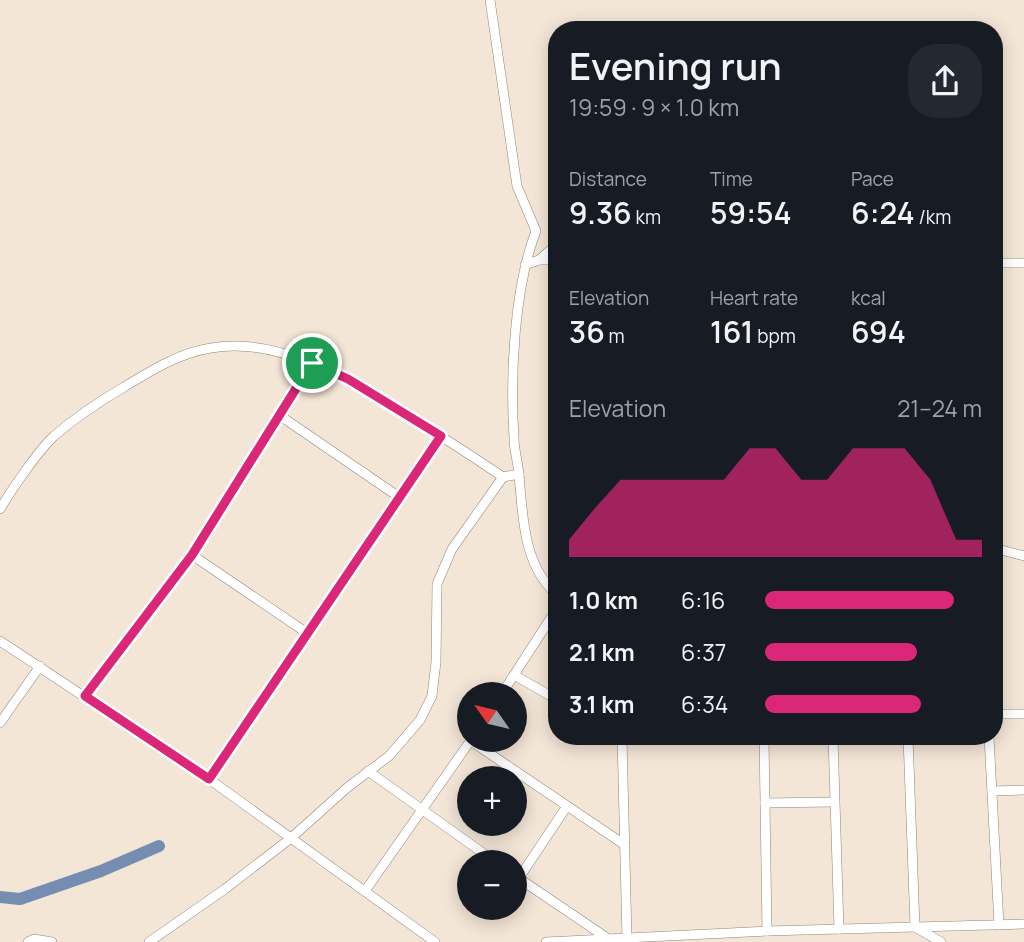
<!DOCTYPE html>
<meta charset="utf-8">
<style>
:root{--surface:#171b24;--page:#242831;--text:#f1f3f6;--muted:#9ea1a6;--accent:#db2777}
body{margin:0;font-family:Manrope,sans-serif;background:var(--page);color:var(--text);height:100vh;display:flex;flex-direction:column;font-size:26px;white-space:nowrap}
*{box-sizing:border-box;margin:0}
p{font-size:23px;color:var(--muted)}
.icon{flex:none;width:38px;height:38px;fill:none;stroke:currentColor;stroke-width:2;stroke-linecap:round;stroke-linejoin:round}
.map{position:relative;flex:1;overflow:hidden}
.sheet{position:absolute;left:548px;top:21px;width:455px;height:724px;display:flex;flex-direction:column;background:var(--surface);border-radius:28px;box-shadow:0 4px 18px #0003}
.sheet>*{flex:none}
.needle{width:46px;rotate:304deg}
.controls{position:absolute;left:457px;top:682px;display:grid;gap:14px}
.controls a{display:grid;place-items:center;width:70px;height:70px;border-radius:50%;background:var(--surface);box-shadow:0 4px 18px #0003;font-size:35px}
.pin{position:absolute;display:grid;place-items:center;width:60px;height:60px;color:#fff;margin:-30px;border:4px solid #fff;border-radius:50%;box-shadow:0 2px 7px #0007}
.round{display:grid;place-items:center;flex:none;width:74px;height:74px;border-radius:28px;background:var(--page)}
.headline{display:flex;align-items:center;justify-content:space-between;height:119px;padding:0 21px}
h1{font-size:38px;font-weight:600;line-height:52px}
.figures{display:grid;grid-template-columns:repeat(3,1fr);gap:10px;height:119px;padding:7px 21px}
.figures div{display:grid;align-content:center}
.figures b{font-size:30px;font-weight:600}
.figures small{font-size:19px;font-weight:400}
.figures p{font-size:19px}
.chart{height:196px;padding:14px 21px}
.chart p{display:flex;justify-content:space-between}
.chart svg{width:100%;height:126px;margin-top:7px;fill:var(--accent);opacity:.7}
ul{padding:0 21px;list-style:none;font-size:23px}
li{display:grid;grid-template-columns:112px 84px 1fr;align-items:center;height:52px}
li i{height:18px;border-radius:9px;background:var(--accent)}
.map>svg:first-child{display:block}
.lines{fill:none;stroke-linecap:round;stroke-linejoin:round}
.river{stroke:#758db0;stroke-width:12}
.minor-casing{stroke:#908476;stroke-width:10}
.minor{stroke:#fff;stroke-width:9}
.route-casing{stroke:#fff;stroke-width:14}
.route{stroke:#db2777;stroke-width:9}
</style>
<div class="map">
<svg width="1024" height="942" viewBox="0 0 1024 942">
<rect width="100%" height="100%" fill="#f4e6d7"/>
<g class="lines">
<!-- river -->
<polyline class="river" points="0,897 20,899 101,871 159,846"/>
<defs>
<g id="minor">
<path d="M 490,0 L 517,186 L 536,231 C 514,288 510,376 514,438 C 514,450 518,462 519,475 C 523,517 523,564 556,594"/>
<polyline points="539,260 556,260"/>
<polyline points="994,263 1024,263"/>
<polyline points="525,265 539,260 556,245"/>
<polyline points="279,415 399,497"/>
<path d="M 0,509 C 12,489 38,451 54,436 C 75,418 100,401 124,387 C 152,370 179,353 211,348 C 278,336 345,378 400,411 C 435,432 469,454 503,477 L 519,474"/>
<polyline points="994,548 1024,556"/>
<polyline points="192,555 307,633"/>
<polyline points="0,641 209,779 435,942"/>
<polyline points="514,675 556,699"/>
<polyline points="501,695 556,610"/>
<polyline points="85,696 192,555 312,363"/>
<polyline points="994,714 1024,714"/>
<polyline points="0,723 40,666"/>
<polyline points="622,737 627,939"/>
<polyline points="764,737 767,931"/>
<polyline points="833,737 839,929"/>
<polyline points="908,737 915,927 941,942"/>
<polyline points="989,737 999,925"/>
<polyline points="471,741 625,845"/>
<polyline points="368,771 497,863"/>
<polyline points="209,779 441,436"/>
<polyline points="992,791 1024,790"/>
<polyline points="765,803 834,802"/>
<polyline points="514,875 607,938"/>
<polyline points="519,878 567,806"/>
<polyline points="365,891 471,740"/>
<polyline points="28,942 34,939 52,942"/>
<polyline points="149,942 225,889 291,838 348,787 389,756 420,720 432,696 436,662 437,584 452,549 503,477"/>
<polyline points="546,942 767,931 1024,924"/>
</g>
</defs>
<!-- minor casing -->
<use href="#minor" class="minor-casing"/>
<!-- minor -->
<use href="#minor" class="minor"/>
</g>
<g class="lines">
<defs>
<polygon id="route" points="312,363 348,379 441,436 209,779 85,696 192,555"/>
</defs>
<!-- route casing -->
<use href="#route" class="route-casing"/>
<!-- route -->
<use href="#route" class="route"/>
</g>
</svg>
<div class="controls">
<a><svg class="needle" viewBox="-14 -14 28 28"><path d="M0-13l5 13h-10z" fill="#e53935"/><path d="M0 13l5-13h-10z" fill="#9ea1a6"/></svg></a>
<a>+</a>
<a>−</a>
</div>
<div class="pin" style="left:312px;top:363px;background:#1e9e55"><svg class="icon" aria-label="arrive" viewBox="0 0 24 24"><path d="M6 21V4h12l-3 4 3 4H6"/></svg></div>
<section class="sheet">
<div class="headline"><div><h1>Evening run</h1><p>19:59 · 9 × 1.0 km</p></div><a class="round"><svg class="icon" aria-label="share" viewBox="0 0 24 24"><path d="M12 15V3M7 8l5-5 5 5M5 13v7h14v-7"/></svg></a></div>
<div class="figures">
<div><p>Distance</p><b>9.36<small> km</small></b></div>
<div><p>Time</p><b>59:54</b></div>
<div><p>Pace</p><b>6:24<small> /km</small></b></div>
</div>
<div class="figures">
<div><p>Elevation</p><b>36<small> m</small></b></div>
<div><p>Heart rate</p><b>161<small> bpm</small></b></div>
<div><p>kcal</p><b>694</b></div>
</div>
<div class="chart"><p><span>Elevation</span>21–24 m</p>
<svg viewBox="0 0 160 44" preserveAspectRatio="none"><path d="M0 44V38L10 27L20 17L30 17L40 17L50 17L60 17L70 6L80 6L90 17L100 17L110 6L120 6L130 6L140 17L150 38L160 38V44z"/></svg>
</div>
<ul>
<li><b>1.0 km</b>6:16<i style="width:87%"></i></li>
<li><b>2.1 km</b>6:37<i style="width:70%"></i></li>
<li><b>3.1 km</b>6:34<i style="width:72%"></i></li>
</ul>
</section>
</div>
